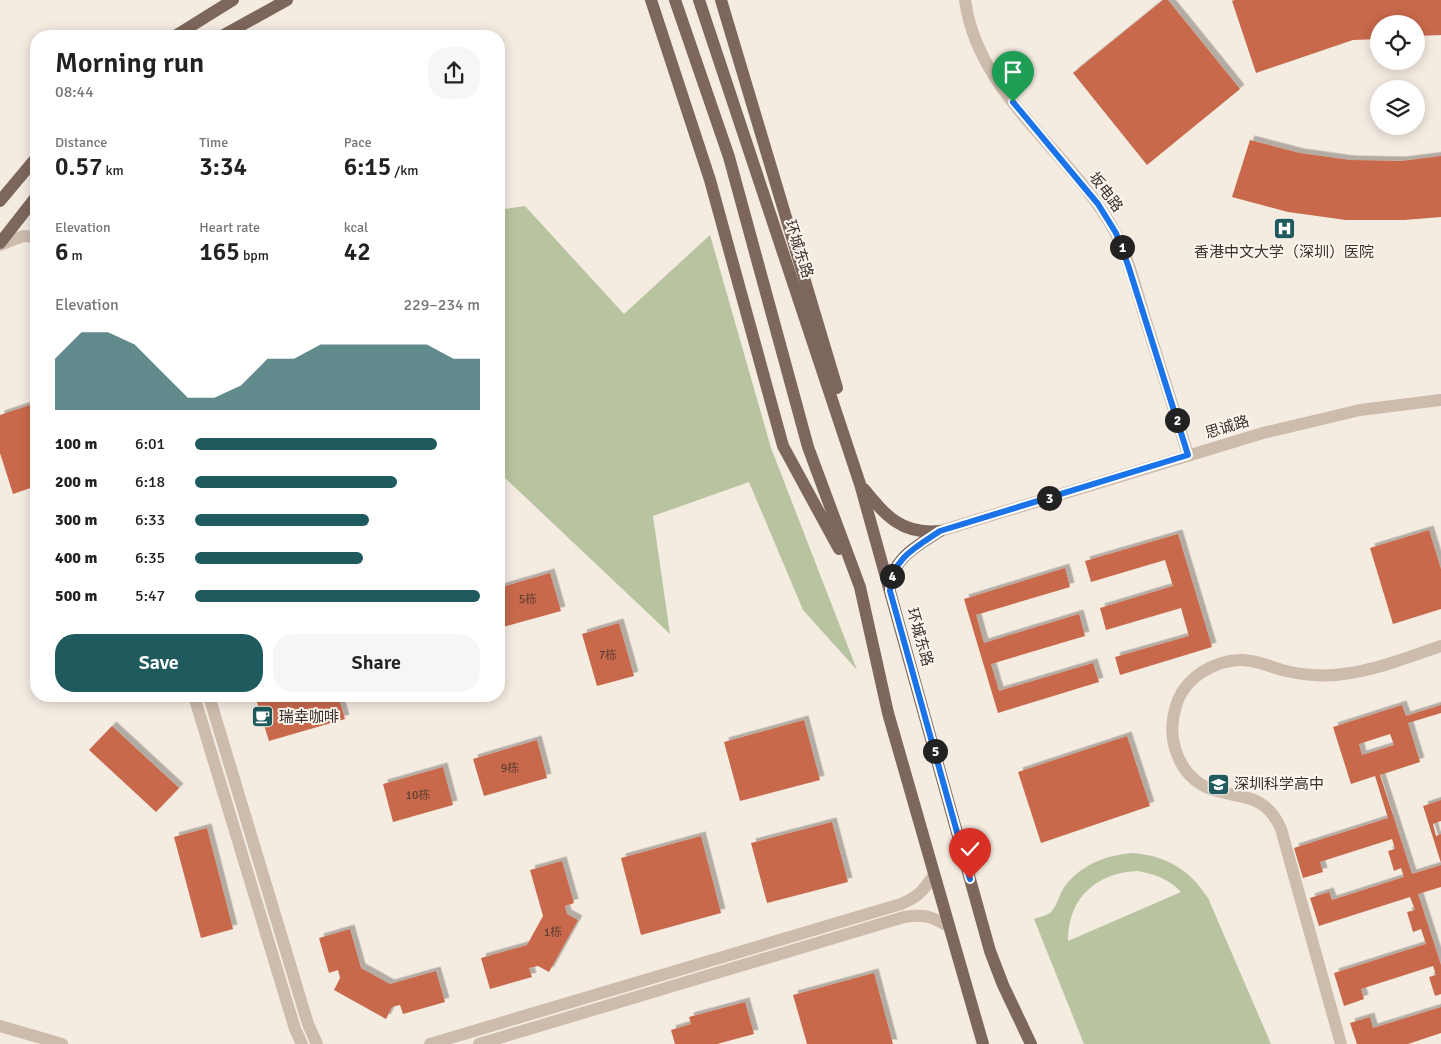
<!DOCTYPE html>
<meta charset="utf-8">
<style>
:root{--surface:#fff;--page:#f6f6f6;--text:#222;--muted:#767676;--accent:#1f5a5e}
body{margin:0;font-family:Signika,"Noto Sans SC",sans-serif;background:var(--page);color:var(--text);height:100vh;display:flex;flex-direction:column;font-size:19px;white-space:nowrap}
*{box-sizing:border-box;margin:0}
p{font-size:16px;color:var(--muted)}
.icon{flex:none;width:28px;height:28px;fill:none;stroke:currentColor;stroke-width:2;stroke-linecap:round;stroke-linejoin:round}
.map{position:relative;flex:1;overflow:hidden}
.sheet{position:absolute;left:30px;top:30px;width:475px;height:672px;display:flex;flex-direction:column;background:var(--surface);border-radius:20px;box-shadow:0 2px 12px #0003}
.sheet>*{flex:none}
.tools{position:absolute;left:1370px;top:15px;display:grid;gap:10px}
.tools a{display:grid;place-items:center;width:55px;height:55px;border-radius:50%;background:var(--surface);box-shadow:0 2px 12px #0003;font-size:25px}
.pin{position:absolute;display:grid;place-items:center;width:42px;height:42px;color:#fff;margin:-51px -21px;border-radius:50% 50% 50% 0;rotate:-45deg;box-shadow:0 0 5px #0007}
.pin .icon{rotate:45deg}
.km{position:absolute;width:25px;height:25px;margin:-12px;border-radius:50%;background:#222;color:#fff;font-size:14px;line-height:25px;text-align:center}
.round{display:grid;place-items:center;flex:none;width:52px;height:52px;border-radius:20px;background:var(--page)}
.overview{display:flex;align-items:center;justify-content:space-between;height:85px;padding:0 25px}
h1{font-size:28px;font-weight:600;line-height:38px}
.stats{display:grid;grid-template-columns:repeat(3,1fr);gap:8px;height:85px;padding:5px 25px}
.stats div{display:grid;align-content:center}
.stats b{font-size:25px;font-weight:600}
.stats small{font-size:14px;font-weight:400}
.stats p{font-size:14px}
.chart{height:140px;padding:10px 25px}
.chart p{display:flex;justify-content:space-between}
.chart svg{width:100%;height:90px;margin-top:5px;fill:var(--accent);opacity:.7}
.primary-button{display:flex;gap:10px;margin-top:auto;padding:10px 25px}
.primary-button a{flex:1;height:58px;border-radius:20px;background:var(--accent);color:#fff;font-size:20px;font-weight:600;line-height:58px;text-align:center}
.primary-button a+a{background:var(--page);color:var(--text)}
ul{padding:0 25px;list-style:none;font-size:16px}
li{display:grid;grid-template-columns:80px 60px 1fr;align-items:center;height:38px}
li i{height:12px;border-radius:6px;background:var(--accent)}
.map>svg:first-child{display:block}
.green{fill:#b8c4a0;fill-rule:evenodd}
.building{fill:#c8694b;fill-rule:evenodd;filter:url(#shadow)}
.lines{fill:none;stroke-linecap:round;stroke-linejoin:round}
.minor{stroke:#cdbbac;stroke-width:12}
.major{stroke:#7d675c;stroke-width:12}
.route-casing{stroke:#fff;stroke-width:10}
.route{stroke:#1a73e8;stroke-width:6}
.labels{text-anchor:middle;stroke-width:4;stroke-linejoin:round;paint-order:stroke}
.number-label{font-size:12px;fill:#5e3e33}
.street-label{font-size:15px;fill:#3b302b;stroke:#fbf5ee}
.poi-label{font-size:15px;fill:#3b302b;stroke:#fbf5ee;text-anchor:start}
</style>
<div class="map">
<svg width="1441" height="1044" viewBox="0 0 1441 1044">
<defs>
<filter id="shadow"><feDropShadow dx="4.5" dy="-4.5" stdDeviation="0" flood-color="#0004"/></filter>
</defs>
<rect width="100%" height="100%" fill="#f4ebe1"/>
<!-- green -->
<g class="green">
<polygon points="525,206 624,314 710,235 771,448 857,670 803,610 749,482 653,516 670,634 504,477 499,482 499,210"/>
<path d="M 1133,853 C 1167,856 1190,870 1208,898 L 1271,1044 L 1084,1044 L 1034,919 C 1039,917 1049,915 1052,911 C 1056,907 1060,893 1065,886 C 1082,864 1107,855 1133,853 ZM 1137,871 C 1155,874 1169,879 1181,892 L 1068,941 C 1068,898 1096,873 1137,871 Z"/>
</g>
<!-- building -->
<g class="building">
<polygon points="1163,0 1168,0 1240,89 1147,165 1073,73"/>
<polygon points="1234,0 1441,0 1441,35 1416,36 1416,24 1379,24 1379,39 1353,40 1256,73 1232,1"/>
<polygon points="1250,140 1300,153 1350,160 1401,161 1441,156 1441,217 1404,220 1346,220 1288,212 1232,197"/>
<polygon points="36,403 36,486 13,494 0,453 0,415"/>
<polygon points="1429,530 1441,569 1441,609 1393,624 1370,548"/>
<polygon points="1178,534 1212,647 1120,675 1115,657 1189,636 1181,608 1106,630 1100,608 1173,586 1165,560 1091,582 1085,561"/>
<polygon points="1065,568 1070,587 976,615 984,643 1079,614 1085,636 991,664 999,691 1093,663 1099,682 998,713 964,599"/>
<polygon points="550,573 561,611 499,628 499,588"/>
<polygon points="619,623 634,676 597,686 582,634"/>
<polygon points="255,696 338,696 345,719 269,741"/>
<path d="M 1402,705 L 1406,716 L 1441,705 L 1441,713 L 1408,723 L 1420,762 L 1380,775 L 1412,874 L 1441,865 L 1441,887 L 1418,894 L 1441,965 L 1441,994 L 1435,996 L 1429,977 L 1436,975 L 1433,966 L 1361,989 L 1364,999 L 1344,1006 L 1334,973 L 1426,944 L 1421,929 L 1413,932 L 1407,912 L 1415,910 L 1410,897 L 1319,926 L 1310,898 L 1329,892 L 1332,900 L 1404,877 L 1401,868 L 1394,871 L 1388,851 L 1395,849 L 1392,839 L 1320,862 L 1323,872 L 1303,878 L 1294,848 L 1388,818 L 1375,776 L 1351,784 L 1333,727 ZM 1390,734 L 1394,745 L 1362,755 L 1359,744 Z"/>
<polygon points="804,720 820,780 740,801 724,742"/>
<polygon points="112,726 179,788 156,812 89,750"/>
<polygon points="1127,736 1150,806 1041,843 1018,772"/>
<polygon points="537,740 547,778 484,796 473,759"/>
<polygon points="443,767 453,805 393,822 383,784"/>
<polygon points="1441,800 1441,821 1433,824 1436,836 1441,834 1441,863 1423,806"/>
<polygon points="832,822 848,882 767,903 751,843"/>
<polygon points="207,828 233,929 201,938 174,837"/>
<polygon points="701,836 721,913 641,935 621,858"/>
<polygon points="562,861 574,903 565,906 567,914 578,920 549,972 538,966 529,968 532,977 490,989 481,958 527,945 543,916 530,870"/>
<polygon points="350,929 361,968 390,984 436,971 445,1002 403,1014 400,1005 392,1007 386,1019 334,990 340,978 338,970 329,973 319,938"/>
<polygon points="874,973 893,1044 807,1044 793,995"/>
<polygon points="745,1002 754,1034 717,1044 675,1044 671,1030 691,1024 689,1017"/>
<polygon points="1441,1007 1441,1033 1408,1044 1357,1044 1350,1023 1370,1017 1373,1028"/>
</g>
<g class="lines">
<!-- minor -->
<g class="minor">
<path d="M 965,0 C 978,96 1071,151 1115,232 C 1129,259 1136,289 1145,318 C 1159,363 1174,409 1188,455"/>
<polyline points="0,245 23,236 36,237"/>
<polyline points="940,531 1263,433 1360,410 1441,400"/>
<polyline points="194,696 295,1029 302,1044"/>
<polyline points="209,696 308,1024 317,1044"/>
<polyline points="0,1026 62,1044"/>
<path d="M 430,1044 L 901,904 C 918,897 923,891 934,875"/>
<path d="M 479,1044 L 904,917 C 925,914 930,916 948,926"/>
<path d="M 1341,1044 L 1281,829 C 1259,777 1214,811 1184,768 C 1172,749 1169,728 1176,706 C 1184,678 1214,660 1242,660 C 1258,660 1272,668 1286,671 C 1304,675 1325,677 1343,674 C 1376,670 1409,657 1441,646"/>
</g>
<!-- major -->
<g class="major">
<polyline points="651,0 710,180 783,446 839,549"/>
<polyline points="675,0 729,157 808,447 860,587 888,713 983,1044"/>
<polyline points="699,0 860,484 990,951 1003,985 1031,1044"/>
<polyline points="721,0 837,388"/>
<polyline points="175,36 233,0"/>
<polyline points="222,36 287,0"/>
<polyline points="0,201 36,158"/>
<polyline points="0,243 36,197"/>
<path d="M 864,489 C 886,516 902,535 940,531"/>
<path d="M 890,588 C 892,558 917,546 940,531"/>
</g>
</g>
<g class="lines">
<defs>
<path id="route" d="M 970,879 L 890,591 C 891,559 916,547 940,531 L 1188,455 L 1128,265 L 1116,233 L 1098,204 L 1013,102"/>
</defs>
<!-- route casing -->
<use href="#route" class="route-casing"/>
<!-- route -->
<use href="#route" class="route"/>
</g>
<!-- icons -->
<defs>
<symbol id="hospital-square" viewBox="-11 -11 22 22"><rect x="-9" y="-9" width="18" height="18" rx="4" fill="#1f5a5e" stroke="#fbf5ee"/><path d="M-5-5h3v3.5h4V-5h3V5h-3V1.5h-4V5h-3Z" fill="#fff"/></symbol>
<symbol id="cafe-square" viewBox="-11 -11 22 22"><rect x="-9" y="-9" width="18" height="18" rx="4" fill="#1f5a5e" stroke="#fbf5ee"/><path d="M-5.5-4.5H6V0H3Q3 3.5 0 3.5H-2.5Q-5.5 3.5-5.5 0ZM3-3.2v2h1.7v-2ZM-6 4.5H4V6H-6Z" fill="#fff"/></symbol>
<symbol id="school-square" viewBox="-11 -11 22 22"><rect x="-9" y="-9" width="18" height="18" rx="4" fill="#1f5a5e" stroke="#fbf5ee"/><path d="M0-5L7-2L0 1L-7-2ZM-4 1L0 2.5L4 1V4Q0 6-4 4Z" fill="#fff"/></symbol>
</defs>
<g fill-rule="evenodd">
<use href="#hospital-square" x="1272" y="216" width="25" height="25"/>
<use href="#cafe-square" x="250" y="704" width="25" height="25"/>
<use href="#school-square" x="1206" y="772" width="25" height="25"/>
</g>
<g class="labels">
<!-- number labels -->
<g class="number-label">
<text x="528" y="603">5栋</text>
<text x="608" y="659">7栋</text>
<text x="510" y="772">9栋</text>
<text x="418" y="799">10栋</text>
<text x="553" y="936">1栋</text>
</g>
<!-- street labels -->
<g class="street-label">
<text transform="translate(1106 192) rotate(53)" y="5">坂电路</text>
<text transform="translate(799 249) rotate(72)" y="5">环城东路</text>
<text transform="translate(1227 427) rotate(-17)" y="5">思诚路</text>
<text transform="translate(920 637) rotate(74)" y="5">环城东路</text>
</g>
<!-- poi labels -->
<g class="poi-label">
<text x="1284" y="257" text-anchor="middle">香港中文大学（深圳）医院</text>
<text x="279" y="722">瑞幸咖啡</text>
<text x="1234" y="789">深圳科学高中</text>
</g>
</g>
</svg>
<div class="tools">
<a><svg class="icon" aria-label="locate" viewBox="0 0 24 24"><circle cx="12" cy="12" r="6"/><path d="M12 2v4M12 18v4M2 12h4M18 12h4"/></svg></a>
<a><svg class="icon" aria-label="layers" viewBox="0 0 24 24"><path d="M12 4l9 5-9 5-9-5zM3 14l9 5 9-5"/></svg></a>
</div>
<div class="pin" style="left:1013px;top:102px;background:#1e9e55"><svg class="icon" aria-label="arrive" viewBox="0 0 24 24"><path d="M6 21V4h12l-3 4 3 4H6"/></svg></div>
<div class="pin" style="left:970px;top:879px;background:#d93025"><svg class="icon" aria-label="check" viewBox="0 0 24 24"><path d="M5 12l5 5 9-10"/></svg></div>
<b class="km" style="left:1122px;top:247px">1</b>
<b class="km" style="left:1177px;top:420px">2</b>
<b class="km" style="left:1049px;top:498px">3</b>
<b class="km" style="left:892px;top:576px">4</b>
<b class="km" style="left:935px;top:751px">5</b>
<section class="sheet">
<div class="overview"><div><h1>Morning run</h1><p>08:44</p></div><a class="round"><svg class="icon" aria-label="share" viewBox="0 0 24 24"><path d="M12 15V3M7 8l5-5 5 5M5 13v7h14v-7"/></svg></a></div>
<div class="stats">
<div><p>Distance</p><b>0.57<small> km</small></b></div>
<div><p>Time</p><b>3:34</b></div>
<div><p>Pace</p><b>6:15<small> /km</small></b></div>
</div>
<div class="stats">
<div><p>Elevation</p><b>6<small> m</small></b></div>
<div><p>Heart rate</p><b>165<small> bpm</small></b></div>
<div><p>kcal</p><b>42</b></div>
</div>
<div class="chart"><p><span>Elevation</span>229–234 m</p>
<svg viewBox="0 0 160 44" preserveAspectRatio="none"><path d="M0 44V19L10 6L20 6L30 12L40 25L50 38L60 38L70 32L80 19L90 19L100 12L110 12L120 12L130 12L140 12L150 19L160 19V44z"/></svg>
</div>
<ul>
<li><b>100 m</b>6:01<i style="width:85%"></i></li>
<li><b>200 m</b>6:18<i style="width:71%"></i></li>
<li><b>300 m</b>6:33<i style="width:61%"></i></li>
<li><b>400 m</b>6:35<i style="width:59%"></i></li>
<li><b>500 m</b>5:47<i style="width:100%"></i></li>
</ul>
<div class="primary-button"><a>Save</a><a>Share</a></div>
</section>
</div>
